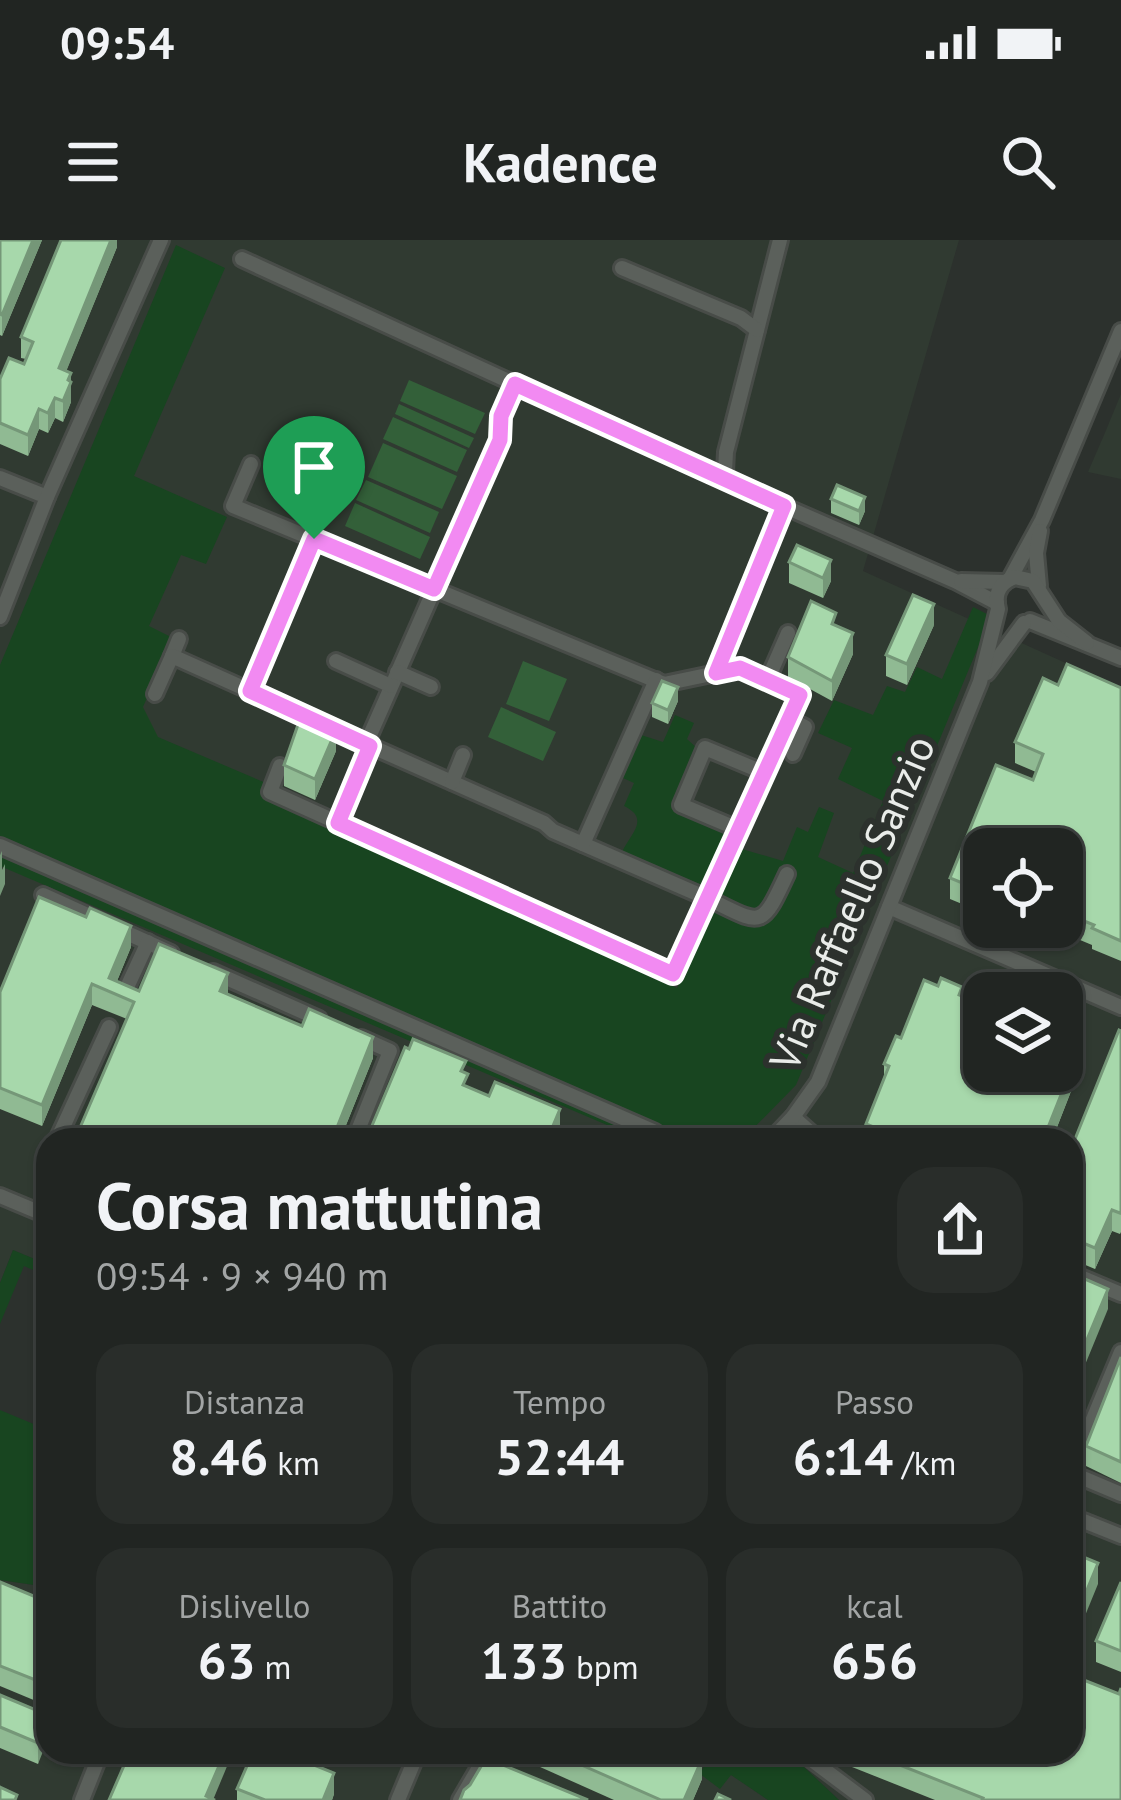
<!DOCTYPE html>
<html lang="it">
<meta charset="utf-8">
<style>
:root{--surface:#212522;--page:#292d2a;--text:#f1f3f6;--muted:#a2a5a5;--line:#3e4240}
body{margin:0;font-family:"PT Sans",sans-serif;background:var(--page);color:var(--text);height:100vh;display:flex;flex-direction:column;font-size:45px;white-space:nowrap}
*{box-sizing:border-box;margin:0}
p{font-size:39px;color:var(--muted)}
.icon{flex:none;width:66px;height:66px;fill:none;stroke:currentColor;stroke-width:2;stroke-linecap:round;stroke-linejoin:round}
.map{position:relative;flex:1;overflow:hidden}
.panel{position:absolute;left:36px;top:888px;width:1047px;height:636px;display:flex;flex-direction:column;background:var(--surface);border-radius:36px;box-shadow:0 3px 9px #0004,0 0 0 3px var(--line)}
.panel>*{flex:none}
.tools{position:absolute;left:963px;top:588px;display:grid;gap:24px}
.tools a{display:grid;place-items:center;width:120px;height:120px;border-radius:24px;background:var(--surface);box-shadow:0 3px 9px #0004,0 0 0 3px var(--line);font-size:60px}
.pin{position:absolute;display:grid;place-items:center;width:102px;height:102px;color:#fff;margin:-123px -51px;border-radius:50% 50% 50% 0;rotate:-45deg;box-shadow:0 0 12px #0007}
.pin .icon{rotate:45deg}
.round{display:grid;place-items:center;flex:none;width:126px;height:126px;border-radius:36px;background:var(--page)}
.headline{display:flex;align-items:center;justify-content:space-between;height:204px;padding:0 60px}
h1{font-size:66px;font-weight:600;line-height:90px}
.figures{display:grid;grid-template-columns:repeat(3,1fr);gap:18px;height:204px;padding:12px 60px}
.figures div{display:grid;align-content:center;border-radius:30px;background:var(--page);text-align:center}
.figures b{font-size:51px;font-weight:600}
.figures small{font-size:33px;font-weight:400}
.figures p{font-size:33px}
.status{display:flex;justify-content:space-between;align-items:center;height:84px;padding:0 60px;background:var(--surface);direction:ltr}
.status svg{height:33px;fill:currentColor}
header{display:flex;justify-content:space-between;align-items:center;height:156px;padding:0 60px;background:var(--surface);font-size:54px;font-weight:600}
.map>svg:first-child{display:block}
.built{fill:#303a31;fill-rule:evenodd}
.green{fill:#184520}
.water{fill:#336039}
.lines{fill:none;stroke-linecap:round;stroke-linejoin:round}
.minor-casing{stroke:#484c48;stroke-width:20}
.minor{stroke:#5b605b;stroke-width:14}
.wall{fill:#90ba93}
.shaded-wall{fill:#759778}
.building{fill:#a7d8ab;stroke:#759778;stroke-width:3}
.route-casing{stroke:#fff;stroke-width:24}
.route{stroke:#f28af2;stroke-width:15}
.labels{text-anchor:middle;stroke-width:12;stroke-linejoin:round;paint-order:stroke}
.street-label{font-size:42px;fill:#e9ece9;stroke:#2c312d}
</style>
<div class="status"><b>09:54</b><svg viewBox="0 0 49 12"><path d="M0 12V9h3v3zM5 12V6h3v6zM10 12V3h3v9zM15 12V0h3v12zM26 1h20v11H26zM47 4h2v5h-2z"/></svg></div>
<header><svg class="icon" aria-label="menu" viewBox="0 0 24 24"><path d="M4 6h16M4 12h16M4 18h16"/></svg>Kadence<svg class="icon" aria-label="search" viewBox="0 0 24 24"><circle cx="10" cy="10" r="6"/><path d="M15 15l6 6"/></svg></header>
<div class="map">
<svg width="1121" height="1560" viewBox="0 0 1121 1560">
<rect width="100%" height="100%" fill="#2c312d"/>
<!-- built -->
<g class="built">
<path d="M 0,0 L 959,0 L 863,331 L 1121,448 L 1121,1560 L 839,1560 L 788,1512 L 1071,1512 L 1071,900 L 48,900 L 48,1025 L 13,1010 L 0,1043 ZM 984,609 L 1062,609 L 1062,687 L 984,687 ZM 984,753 L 1062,753 L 1062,831 L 984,831 Z"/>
<polygon points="1121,154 1121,239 1088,232 1104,195"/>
<polygon points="0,1340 48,1347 48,1512 711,1512 700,1533 730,1534 768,1560 0,1560"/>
</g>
<!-- green -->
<g class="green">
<polygon points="176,5 225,28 134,236 227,277 206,324 181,315 149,386 173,398 143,467 158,497 266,543 262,554 677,748 742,609 783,621 797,587 808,592 819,567 834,573 818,617 853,633 883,561 838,539 852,508 818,493 834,460 873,475 887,446 905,452 917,427 942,439 973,367 991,376 796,845 742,900 642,900 0,626 0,425"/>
<path d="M 675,475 L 694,483 L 687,499 L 698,509 L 672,569 L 730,592 L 709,642 L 702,645 L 622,612 C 630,594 651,579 624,566 L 634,543 L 623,538 L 641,495 L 663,502 Z"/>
<polygon points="13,1010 37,1020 33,1030 24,1026 0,1084 0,1043"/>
<polygon points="0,1170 48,1190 48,1347 0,1340"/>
<polygon points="711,1512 788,1512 839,1560 768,1560 731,1535 720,1549 700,1534"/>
</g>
<!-- water -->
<g class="water">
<polygon points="409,140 485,173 475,194 400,161"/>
<polygon points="399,164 474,198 469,208 395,174"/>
<polygon points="393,177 467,210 457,232 383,199"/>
<polygon points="383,203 457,236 442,269 368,237"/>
<polygon points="366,240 439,272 430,293 356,260"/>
<polygon points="355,263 430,297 420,319 345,286"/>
<polygon points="523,421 567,439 549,481 506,464"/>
<polygon points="501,467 556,492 543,521 488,497"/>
</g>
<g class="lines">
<defs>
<g id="minor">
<polyline points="780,0 726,212 725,232 731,243 955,341 997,363"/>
<polyline points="242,19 731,243"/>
<polyline points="622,28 741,78 757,90"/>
<polyline points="251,224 233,266 664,444 740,428 800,455 709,659 553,591 544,583 366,504 500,200 501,177 515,144"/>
<polyline points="0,238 47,257"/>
<polyline points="315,299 250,451 366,504"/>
<polyline points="1010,339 1042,280 1121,91"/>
<polyline points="961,341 1005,342"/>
<polyline points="1039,346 1036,313 1040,291"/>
<polyline points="0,377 47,257 161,0"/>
<polyline points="1030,381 1121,418"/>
<polyline points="172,416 179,399"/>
<polyline points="336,421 391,446"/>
<polyline points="397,432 431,447"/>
<polyline points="716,433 784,266"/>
<polyline points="987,433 1024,383"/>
<polyline points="767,441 788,393"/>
<polyline points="155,454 172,416 250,451"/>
<polyline points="789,479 805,487 793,514"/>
<path d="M 280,526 L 270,552 L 673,734 L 709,659 C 762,685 761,690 787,634"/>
<polyline points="452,542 463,515"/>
<polyline points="338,582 370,505"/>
<polyline points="740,590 681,565 705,508 765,533"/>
<polyline points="583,604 656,440"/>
<polyline points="0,606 655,892 651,900"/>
<polyline points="43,655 171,713"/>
<polyline points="889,667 1121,767"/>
<polyline points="213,732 319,779"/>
<polyline points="128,745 148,702"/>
<polyline points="793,877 819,900"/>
<polyline points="57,900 109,787"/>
<polyline points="354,900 390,811 361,798"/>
<path d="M 771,900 L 793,877 L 818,842 L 980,442 L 998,369 C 994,354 1000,342 1015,337 L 1033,341 L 1059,381 L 1087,403"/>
<polyline points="0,956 48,976"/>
<polyline points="1071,1033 1121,1054"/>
<polyline points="1071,1232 1121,1112"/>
<polyline points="1071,1233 1121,1254"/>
<polyline points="1071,1276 1121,1296"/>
<polyline points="801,1512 865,1560"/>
<polyline points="82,1560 101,1512"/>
<polyline points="398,1560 418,1512"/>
<polyline points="460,1560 481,1524 496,1530"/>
</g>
</defs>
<!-- minor casing -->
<use href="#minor" class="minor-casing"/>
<!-- minor -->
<use href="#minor" class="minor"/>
</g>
<!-- wall -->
<g class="wall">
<polygon points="0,0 42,0 2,96 0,95"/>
<polygon points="117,0 117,7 66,131 71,133 71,162 63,182 55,178 48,193 39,189 28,216 0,204 0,139 24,124 26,119 21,118 21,97"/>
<polygon points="831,259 865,271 859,285 831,273"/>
<polygon points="789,322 831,341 823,358 789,343"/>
<polygon points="934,385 907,445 886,436 886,415"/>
<polygon points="836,386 853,414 832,461 788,437 788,417"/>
<polygon points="1058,445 1121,448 1121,721 1092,709 1092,705 1049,687 1062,687 1062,609 984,609 984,673 950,659 950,638 1033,540 1036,532 1015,523 1015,502"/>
<polygon points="678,461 668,484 652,477 652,463"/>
<polygon points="336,511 315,560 284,546 284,525"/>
<polygon points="131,707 117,741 139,751 227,754 373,818 340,900 76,900 127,779 92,765 42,886 0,869 0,752"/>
<polygon points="962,756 1084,818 1052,900 866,900 866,884 884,839 884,824 901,798"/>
<polygon points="1121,791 1121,992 1120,994 1112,991 1095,1029 1071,1019 1071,909"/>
<polygon points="1121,1117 1121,1243 1086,1226 1086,1206"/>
<polygon points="0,1342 48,1362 48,1466 0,1446"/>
<polygon points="1121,1342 1121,1432 1096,1422 1096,1401"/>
<polygon points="0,1455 48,1475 38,1524 0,1508"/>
<polygon points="320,1512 353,1512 347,1517 337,1514 334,1522 320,1517"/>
<polygon points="511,1512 687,1512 702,1539 693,1560 614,1560 511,1514"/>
<polygon points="847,1512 1071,1512 1121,1560 935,1560 847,1525"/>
<polygon points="237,1549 334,1554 332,1560 237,1560"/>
</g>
<!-- shaded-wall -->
<g class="shaded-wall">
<polygon points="33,0 42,0 2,96 2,75"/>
<polygon points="111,0 117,0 117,7 59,149 59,128"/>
<polygon points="71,133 71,162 63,182 63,161"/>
<polygon points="55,158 55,178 48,193 48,173"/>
<polygon points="39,169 39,189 28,216 28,195"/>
<polygon points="865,257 865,271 859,285 859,271"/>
<polygon points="831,320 831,341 823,358 823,338"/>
<polygon points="934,364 934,385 907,445 907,424"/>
<polygon points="853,393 853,414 832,461 832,441"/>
<polygon points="678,447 678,461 668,484 668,470"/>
<polygon points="336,490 336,511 315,560 315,539"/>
<polygon points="2,611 2,630 5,624 5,644 0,656 0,615"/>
<polygon points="131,686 131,707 112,753 109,738"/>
<polygon points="228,733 228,754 220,751"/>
<polygon points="92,744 92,765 42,886 42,865"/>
<polygon points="373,797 373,818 340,900 332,900"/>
<polygon points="1084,797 1084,818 1052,900 1043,900"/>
<polygon points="560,869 560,889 556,900 547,900"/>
<polygon points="1112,970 1112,991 1095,1029 1095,1008"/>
<polygon points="1108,1049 1108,1069 1071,1159 1071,1138"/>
<polygon points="1098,1323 1098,1344 1071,1410 1071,1389"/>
<polygon points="48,1478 48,1499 38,1524 38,1503"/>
<polygon points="225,1512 233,1512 213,1560 206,1556"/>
<polygon points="702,1519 702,1539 693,1560 684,1560"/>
<polygon points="334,1533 334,1554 332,1560 323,1560"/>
</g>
<!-- building -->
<g class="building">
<polygon points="0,0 33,0 2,75 0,74"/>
<polygon points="61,0 111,0 59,128 71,133 68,140 71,142 63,161 55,158 48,173 39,169 28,195 0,183 0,139 9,118 24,124 33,102 21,97"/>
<polygon points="837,245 865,257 859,271 831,259"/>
<polygon points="797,305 831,320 823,338 789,322"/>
<polygon points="913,355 934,364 907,424 886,415"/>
<polygon points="811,361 836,373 832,384 853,393 832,441 788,417"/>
<polygon points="1067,424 1121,448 1121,701 1092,688 1094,685 1062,672 1062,609 984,609 984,652 950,638 996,525 1033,540 1043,514 1015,502 1043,438 1058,445"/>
<polygon points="662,441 678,447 668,470 652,463"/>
<polygon points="301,476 336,490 315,539 284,525"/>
<polygon points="39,657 86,677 90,668 131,686 109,738 139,751 159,704 228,733 220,751 302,786 309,769 373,797 332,900 241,900 213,888 208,900 82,900 76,897 134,762 92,744 42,865 0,848 0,752"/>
<polygon points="941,738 962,747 959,755 984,765 984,831 1062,831 1062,788 1084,797 1043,900 906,900 866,884 889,826 884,824 896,796 901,798 924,740 938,746"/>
<polygon points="1119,790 1121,791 1121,971 1120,973 1112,970 1095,1008 1071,998 1071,909"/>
<polygon points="413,799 466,821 461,831 468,834 463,845 489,856 495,842 560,869 547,900 366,900 405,807 409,809"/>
<polygon points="1071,1033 1108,1049 1071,1138"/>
<polygon points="1121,1117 1121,1222 1086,1206"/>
<polygon points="1071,1312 1098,1323 1071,1389"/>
<polygon points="0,1342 48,1362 48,1445 0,1426"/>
<polygon points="1121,1342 1121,1411 1096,1401"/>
<polygon points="1071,1435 1119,1454 1121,1448 1121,1560 982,1560 983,1558 867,1512 1071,1512"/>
<polygon points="0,1455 48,1475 38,1503 0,1487"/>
<polygon points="159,1512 225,1512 206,1556 215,1560 109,1560 129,1514 153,1525"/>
<polygon points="253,1512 282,1512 334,1533 323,1560 265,1560 237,1549"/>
<polygon points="552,1512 687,1512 702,1519 684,1560 661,1560"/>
<polygon points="486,1518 588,1560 460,1560 464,1550 470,1545"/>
<polygon points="0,1547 17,1555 15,1560 0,1560"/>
<polygon points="718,1554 731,1560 715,1560"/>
</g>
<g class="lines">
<defs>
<polygon id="route" points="515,144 784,266 716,433 740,428 800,455 673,734 338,583 370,506 250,451 314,299 434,349 500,200 501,176"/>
</defs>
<!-- route casing -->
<use href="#route" class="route-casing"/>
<!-- route -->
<use href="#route" class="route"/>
</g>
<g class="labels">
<!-- street labels -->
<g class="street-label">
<text transform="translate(852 663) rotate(-67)" y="15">Via Raffaello Sanzio</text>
</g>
</g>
</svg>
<div class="tools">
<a><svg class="icon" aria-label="locate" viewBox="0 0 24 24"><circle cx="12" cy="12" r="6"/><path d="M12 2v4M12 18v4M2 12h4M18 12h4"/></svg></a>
<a><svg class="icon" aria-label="layers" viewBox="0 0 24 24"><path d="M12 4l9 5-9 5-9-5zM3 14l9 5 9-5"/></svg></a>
</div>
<div class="pin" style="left:314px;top:299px;background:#1e9e55"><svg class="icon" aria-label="arrive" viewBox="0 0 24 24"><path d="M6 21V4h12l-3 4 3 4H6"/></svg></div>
<section class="panel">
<div class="headline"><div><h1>Corsa mattutina</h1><p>09:54 · 9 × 940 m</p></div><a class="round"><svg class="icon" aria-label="share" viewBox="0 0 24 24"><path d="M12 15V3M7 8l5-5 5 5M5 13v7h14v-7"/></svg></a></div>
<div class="figures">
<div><p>Distanza</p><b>8.46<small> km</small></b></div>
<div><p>Tempo</p><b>52:44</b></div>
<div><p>Passo</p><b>6:14<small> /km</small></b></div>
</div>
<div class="figures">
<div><p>Dislivello</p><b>63<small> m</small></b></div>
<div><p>Battito</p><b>133<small> bpm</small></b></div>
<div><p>kcal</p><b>656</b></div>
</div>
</section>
</div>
